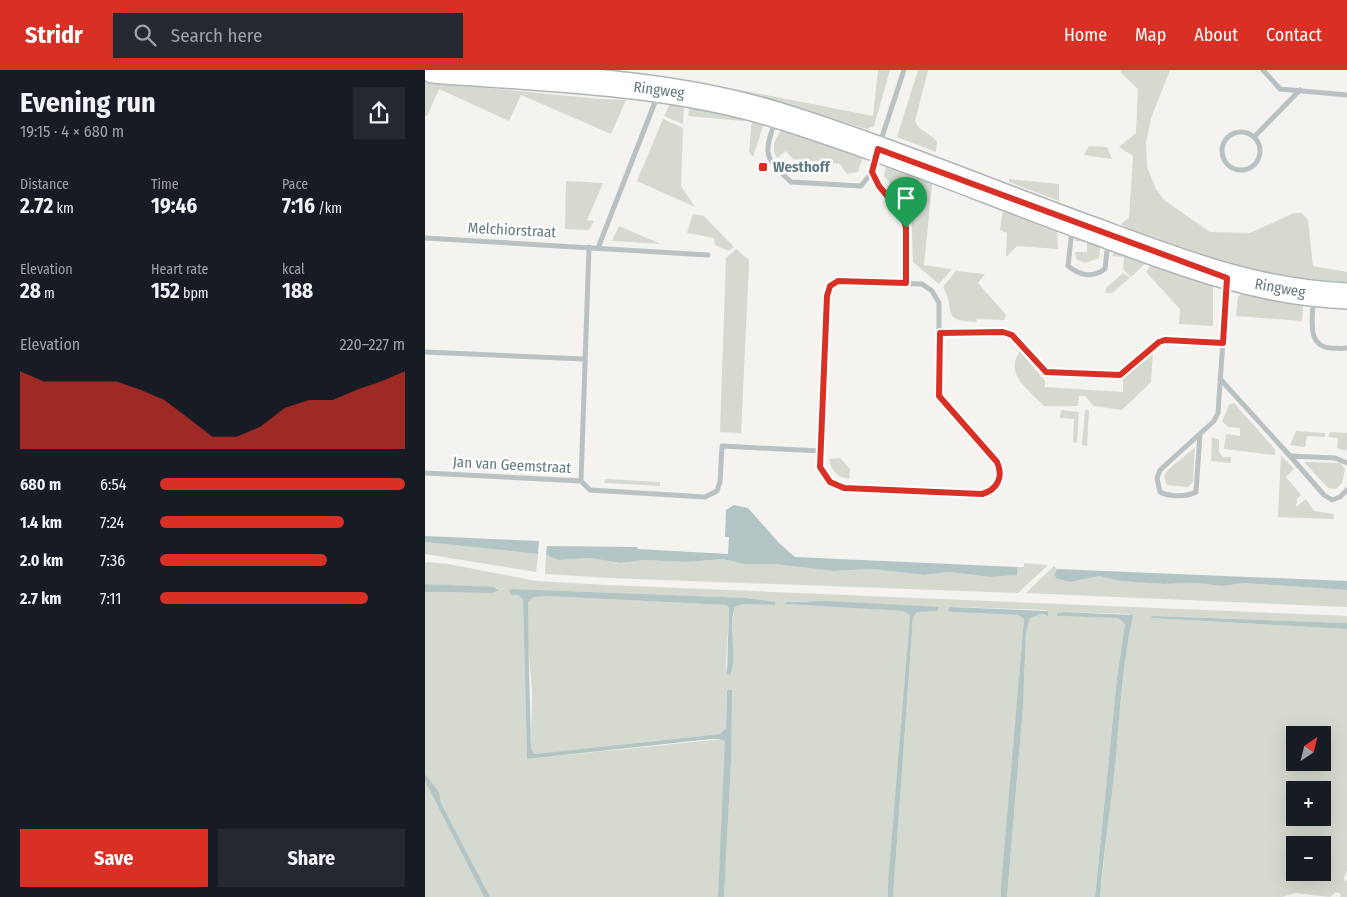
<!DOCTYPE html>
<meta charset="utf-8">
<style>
:root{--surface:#171b24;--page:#242831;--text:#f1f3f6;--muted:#9ea1a6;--accent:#d93025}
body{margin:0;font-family:"Fira Sans Condensed",sans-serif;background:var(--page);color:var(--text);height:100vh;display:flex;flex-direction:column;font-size:19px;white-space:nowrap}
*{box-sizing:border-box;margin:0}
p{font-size:16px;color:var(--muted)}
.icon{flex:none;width:28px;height:28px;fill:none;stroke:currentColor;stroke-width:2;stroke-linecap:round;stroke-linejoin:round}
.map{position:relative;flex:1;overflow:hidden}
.details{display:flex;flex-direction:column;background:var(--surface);width:425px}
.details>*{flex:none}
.needle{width:32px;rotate:35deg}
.buttons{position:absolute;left:861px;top:656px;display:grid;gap:10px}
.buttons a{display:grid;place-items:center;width:45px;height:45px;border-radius:0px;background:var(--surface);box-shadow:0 5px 20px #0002;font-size:25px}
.pin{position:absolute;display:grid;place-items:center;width:42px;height:42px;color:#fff;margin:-51px -21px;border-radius:50% 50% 50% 0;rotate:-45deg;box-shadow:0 0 5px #0007}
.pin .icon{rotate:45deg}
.round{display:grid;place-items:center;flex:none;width:52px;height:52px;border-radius:0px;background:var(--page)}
.overview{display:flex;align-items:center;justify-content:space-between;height:85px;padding:0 20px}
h1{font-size:28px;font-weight:700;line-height:38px}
.stats{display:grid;grid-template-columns:repeat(3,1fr);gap:8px;height:85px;padding:5px 20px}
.stats div{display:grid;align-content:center}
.stats b{font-size:21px;font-weight:700}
.stats small{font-size:14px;font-weight:400}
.stats p{font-size:14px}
.chart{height:140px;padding:10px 20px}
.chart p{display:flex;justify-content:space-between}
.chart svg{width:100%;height:90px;margin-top:5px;fill:var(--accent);opacity:.7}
.cta{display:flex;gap:10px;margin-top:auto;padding:10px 20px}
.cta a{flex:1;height:58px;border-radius:0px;background:var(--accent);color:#fff;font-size:20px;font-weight:700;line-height:58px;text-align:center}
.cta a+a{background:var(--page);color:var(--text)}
ul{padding:0 20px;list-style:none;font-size:16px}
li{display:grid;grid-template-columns:80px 60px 1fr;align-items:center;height:38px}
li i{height:12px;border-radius:6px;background:var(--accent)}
header{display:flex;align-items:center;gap:30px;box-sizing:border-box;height:70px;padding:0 25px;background:var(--accent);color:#fff}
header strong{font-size:24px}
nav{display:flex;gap:28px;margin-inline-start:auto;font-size:18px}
.search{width:350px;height:45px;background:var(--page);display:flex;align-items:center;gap:12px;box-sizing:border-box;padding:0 18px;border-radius:0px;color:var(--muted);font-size:19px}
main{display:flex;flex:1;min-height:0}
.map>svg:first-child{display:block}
.green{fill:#d5d9cf;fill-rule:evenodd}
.water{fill:#b3c4c5}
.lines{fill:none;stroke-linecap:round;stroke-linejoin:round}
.secondary-casing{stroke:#adb5b7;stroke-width:28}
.street{stroke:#bac1c3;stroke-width:5}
.secondary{stroke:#fff;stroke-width:25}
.route-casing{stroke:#fff;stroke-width:10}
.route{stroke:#d93025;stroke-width:6}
.poi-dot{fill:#e5251f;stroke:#fff;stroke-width:2}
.labels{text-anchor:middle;stroke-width:5;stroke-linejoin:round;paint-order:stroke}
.street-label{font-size:15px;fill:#637a81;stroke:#fff}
.poi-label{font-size:15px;font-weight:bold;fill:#637a81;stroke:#fff;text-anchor:start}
</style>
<header>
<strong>Stridr</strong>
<div class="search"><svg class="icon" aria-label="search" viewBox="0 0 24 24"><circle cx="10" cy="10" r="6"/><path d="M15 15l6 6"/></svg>Search here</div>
<nav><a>Home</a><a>Map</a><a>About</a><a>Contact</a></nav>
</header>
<main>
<section class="details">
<div class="overview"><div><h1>Evening run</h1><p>19:15 · 4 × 680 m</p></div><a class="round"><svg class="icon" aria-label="share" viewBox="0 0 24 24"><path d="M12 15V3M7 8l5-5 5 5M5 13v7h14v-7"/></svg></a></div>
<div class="stats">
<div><p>Distance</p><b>2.72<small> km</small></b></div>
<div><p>Time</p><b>19:46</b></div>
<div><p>Pace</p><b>7:16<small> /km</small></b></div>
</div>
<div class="stats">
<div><p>Elevation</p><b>28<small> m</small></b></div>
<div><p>Heart rate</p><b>152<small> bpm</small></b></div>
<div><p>kcal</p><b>188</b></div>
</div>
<div class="chart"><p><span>Elevation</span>220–227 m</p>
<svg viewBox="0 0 160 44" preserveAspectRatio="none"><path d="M0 44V6L10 11L20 11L30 11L40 11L50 15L60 20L70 29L80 38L90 38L100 33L110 24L120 20L130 20L140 15L150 11L160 6V44z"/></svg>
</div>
<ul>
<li><b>680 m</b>6:54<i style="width:100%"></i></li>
<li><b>1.4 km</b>7:24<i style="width:75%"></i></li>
<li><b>2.0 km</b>7:36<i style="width:68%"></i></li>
<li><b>2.7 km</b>7:11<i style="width:85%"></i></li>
</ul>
<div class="cta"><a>Save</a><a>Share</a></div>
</section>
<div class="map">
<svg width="922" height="827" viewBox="0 0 922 827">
<rect width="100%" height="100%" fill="#f4f3f0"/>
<!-- green -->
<g class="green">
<polygon points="453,0 465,0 449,56 442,59 305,18 448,46"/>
<path d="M 493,0 L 503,0 L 490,51 C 494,62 506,63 512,72 L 511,82 L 472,67 Z"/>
<polygon points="697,0 745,0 726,48 721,73 722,97 731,119 739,130 785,162 825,163 869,143 877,143 883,150 888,196 922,202 922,213 839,208 712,166 696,154 704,148 708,86 694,77 711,63 713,19 695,2"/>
<polygon points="0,12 175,29 201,30 186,64 96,25 84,51 14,19 2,46 0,45"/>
<polygon points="245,34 259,35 258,54 239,46"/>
<polygon points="265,35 319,47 318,51 263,46"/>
<polygon points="238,49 258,58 256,116 270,137 212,111"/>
<polygon points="327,49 339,53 328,87 324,82"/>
<path d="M 359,57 L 438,87 L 433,102 L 422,104 L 415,94 L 368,89 L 361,81 L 352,88 C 345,76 351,67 359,57 Z"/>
<polygon points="664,76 682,77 687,89 659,85"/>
<polygon points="461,95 507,114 499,195 527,199 514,214 488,192 486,135 459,106"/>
<polygon points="584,109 634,114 634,131 584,112"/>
<polygon points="141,111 178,113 162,150 169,151 164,160 140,159"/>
<polygon points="578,140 632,159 633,179 592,176 581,187 582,163 575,160"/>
<polygon points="268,144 279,146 309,177 304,181 290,175 289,168 262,163"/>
<polygon points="194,156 236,174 187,171"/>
<polygon points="652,166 676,175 674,188 660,193 651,189 650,182 662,182 662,172 650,171"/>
<polygon points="311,179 324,190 324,194 316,363 295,362 301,188"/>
<polygon points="690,181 721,193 706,207 698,199 699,187 687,186"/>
<polygon points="726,195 788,216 788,256 754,254 755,239 721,202"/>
<path d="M 531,201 L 560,204 L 553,213 L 581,245 L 579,250 L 551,249 L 552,252 C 514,250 532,242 518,217 Z"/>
<polygon points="698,203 705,208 687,223 680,223 681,218"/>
<polygon points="816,224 878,236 877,251 811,246 813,227"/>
<path d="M 595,281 L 620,311 L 620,317 L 698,322 L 698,309 L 728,282 L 726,312 L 697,340 L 669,336 L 660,326 L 654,326 L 653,336 L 619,336 C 603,319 579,305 595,281 Z"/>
<polygon points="809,333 850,379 850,385 799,379 801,364 815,366 815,358 803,357 797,351 804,335"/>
<polygon points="636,340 654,342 652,373 648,372 649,349 635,348"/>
<polygon points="660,340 664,340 662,376 657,375"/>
<polygon points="871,361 900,363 900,367 882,366 880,377 865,375"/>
<polygon points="905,362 922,363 922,379 920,381 912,378 913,368 903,367"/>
<polygon points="787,367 794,370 794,382 798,387 806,387 806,393 786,391"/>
<polygon points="770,377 768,412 763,417 742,415 739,407 742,401"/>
<polygon points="856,385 869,399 861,407 876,425 872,429 871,437 881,429 889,441 909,444 909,449 853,447"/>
<path d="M 415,388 L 425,399 L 424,409 C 411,406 407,402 404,389 Z"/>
<polygon points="879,392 915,393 920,399 917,413 911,419 903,418"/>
<polygon points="180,409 235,412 235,416 179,413"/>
<polygon points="0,472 113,484 111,502 0,484"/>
<polygon points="121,485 133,490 165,488 196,493 218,490 261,492 298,489 319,494 350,494 408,501 446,499 499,505 525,502 565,507 591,505 592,497 599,497 599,493 623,495 593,523 184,508 120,504"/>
<path d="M 0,492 L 24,494 L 111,511 L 182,515 L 922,546 L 922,553 L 728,546 L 725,548 L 922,559 L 922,801 L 919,807 L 920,812 L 922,810 L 922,827 L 915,827 L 916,824 L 911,822 L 905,827 L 870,823 L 857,827 L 675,827 L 705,544 L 637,542 L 634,542 L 632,546 L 693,548 L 700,554 L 692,608 L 670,827 L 582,827 L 598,638 L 601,563 L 605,548 L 616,544 L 621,546 L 622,540 L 531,537 L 525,537 L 527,542 L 593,545 L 599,549 L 576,827 L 468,827 L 488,548 L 492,542 L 514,540 L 514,538 L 381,531 L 362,532 L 359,534 L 478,541 L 485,545 L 463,827 L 299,827 L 306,693 L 302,620 L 301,658 L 295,664 L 109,684 L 106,677 L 107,621 L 102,565 L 103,532 L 109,527 L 122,526 L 301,535 L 304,538 L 301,597 L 306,605 L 306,557 L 310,537 L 318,534 L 350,535 L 351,532 L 322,528 L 88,519 L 86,525 L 93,525 L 98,530 L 102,689 L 298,669 L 301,673 L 301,679 L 293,827 L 65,827 L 16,733 L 14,722 L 0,704 L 0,522 L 67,523 L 73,518 L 0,514 ZM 870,665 L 898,665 L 898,692 L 870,692 ZM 870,720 L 898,720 L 898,748 L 870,748 ZM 870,775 L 898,775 L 898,802 L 870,802 Z"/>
<polygon points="629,496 632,499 629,505 632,509 645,512 674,506 701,511 739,514 770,513 798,516 819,513 922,520 922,537 601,523"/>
<polygon points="0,711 59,827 0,827"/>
</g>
<!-- water -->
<g class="water">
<polygon points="309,435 323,438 354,473 370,487 592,497 592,505 565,507 525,502 499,505 446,499 408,501 350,494 319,494 298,489 261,492 218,490 196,493 165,488 133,490 121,485 122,476 212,477 213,479 303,484 304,467 300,467 301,440"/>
<polygon points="0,466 114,471 113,484 0,472"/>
<polygon points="632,499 922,511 922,520 819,513 798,516 770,513 739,514 696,511 674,506 645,512 632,509 629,505"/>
<polygon points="0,514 69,517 73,520 67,523 4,522 0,522"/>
<path d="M 88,519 L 322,528 L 351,532 L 350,535 L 318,534 L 310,537 C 302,559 313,585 305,606 L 302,603 L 304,538 L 301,535 L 122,526 L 109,527 L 103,532 C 103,581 105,628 106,677 L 109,684 L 295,664 L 301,658 L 302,620 L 307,620 L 306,693 L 299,827 L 293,827 L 300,671 L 295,669 L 286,669 L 102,689 L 98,530 L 93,525 L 86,525 L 84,520 Z"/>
<polygon points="402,531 514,537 513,541 492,542 488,548 468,827 463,827 463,814 485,545 478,541 359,534 362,532"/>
<polygon points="525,537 623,541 623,546 616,544 605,548 601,563 598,638 582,827 576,827 576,817 599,549 593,545 527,542 523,541"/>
<path d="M 637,542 L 708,545 C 699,585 696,629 692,672 C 688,724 679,775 675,827 L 670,827 L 692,608 L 700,554 L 693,548 L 632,546 L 632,543 Z"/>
<polygon points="728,546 922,553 922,559 725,548"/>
<polygon points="0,704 14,722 16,733 65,827 59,827 0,711"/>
</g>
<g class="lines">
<defs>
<path id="secondary" d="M 8,0 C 123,9 241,11 352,45 C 458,78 561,121 665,159 C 752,191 828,222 922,226"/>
</defs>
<!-- secondary casing -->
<use href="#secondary" class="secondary-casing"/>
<!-- street -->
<g class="street">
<polyline points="838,0 855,19 922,25"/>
<path d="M 350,51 C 338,87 340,87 366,112 L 436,116 L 447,102 L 451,86"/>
<circle cx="816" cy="81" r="19"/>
<polyline points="829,67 875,20"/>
<polyline points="455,73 479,0"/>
<path d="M 447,102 C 455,118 467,128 477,143 C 486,158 481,195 481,213"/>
<path d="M 647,161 L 643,196 C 656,206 667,208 680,199 L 683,172"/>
<polyline points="0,168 283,185"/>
<polyline points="173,178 232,27"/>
<path d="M 413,211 L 497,214 L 507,221 L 514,233 L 514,326 L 572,393 C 579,406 572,420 557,423 L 419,418 C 399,409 395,402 395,381 L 402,226 L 405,216 Z"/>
<path d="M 888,230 C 888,248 881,277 906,278 C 912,278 917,279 922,278"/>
<polyline points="515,263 578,263 587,265 621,301 695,305 734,272 740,270 798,273"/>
<polyline points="0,282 159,289"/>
<polyline points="797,311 865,386"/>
<path d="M 775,364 L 771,422 C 762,427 744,427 735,422 L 732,408 L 735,400 L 789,351 L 793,343 L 802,212"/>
<polyline points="922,393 910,388 865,386 899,425 907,430 915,427 922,420"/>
<polyline points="0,403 156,411 165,420 280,427 292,421 295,412 297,376 395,381"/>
<polyline points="156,411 164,177"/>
</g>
<!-- secondary -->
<use href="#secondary" class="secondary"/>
</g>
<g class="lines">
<defs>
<path id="route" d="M 453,79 L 802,208 L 798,273 L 740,270 L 734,272 L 695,305 L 621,302 L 587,265 L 578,262 L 515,263 L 514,326 L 572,392 C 579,407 572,420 557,424 L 419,418 L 405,412 L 395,397 L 402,226 L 405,216 L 413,211 L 481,213 L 481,158 L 477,144 L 454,116 L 447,102 Z"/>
</defs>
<!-- route casing -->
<use href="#route" class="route-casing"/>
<!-- route -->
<use href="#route" class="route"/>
</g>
<!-- markers -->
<rect class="poi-dot" x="333" y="92" width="10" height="10" rx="2.5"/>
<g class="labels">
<!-- street labels -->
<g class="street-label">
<text transform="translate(234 20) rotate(7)" y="5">Ringweg</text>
<text transform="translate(87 160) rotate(3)" y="5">Melchiorstraat</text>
<text transform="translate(855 218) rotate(10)" y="5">Ringweg</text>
<text transform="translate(87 395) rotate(3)" y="5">Jan van Geemstraat</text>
</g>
<!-- poi labels -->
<g class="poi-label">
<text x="348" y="102">Westhoff</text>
</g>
</g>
</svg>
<div class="buttons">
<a><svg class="needle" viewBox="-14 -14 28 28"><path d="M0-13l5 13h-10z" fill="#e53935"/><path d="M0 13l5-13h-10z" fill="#9ea1a6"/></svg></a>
<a>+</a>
<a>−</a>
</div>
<div class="pin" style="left:481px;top:158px;background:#1e9e55"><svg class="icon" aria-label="arrive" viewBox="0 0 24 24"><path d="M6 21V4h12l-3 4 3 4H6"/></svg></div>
</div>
</main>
